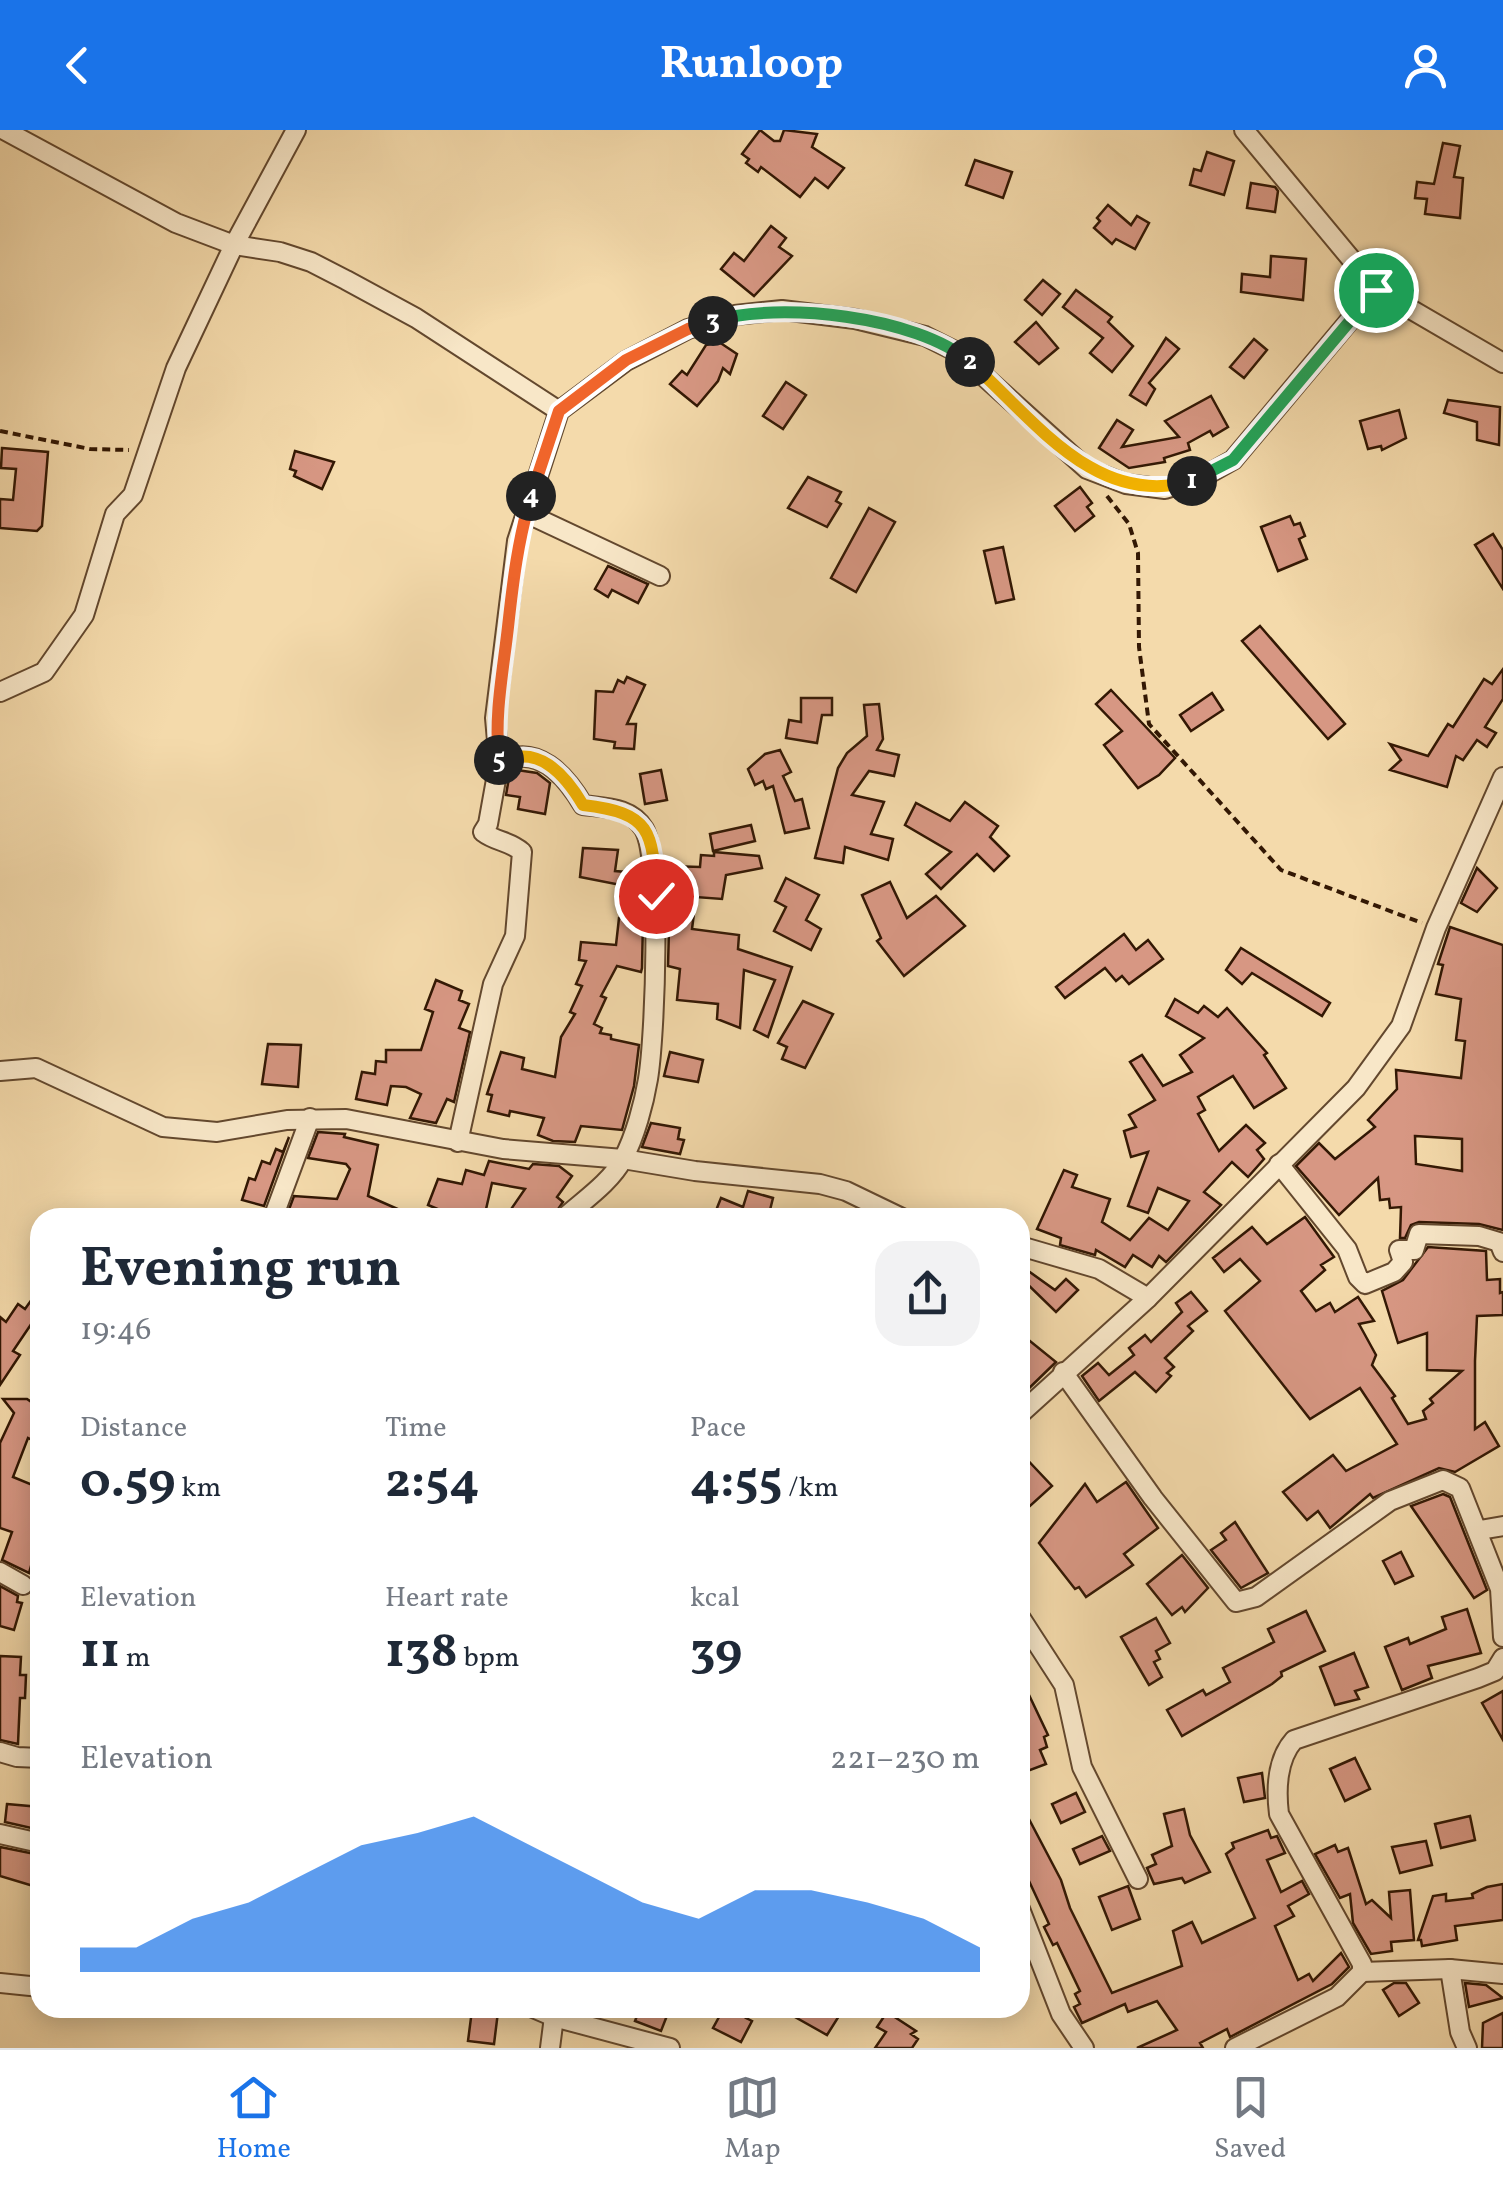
<!DOCTYPE html>
<meta charset="utf-8">
<style>
:root{--surface:#fff;--page:#f2f2f3;--text:#1f2937;--muted:#747a83;--line:#e0e1e3;--accent:#1a73e8}
body{margin:0;font-family:Vollkorn,serif;background:var(--page);color:var(--text);height:100vh;display:flex;flex-direction:column;font-size:38px;white-space:nowrap}
*{box-sizing:border-box;margin:0}
p{font-size:32px;color:var(--muted)}
.icon{flex:none;width:55px;height:55px;fill:none;stroke:currentColor;stroke-width:2;stroke-linecap:round;stroke-linejoin:round}
.map{position:relative;flex:1;overflow:hidden}
.side{position:absolute;left:30px;top:1078px;width:1000px;height:810px;display:flex;flex-direction:column;background:var(--surface);border-radius:30px;box-shadow:0 5px 25px #0003}
.side>*{flex:none}
.pin{position:absolute;display:grid;place-items:center;width:85px;height:85px;color:#fff;margin:-42px;border:5px solid #fff;border-radius:50%;box-shadow:0 2px 10px #0007}
.km{position:absolute;width:50px;height:50px;margin:-25px;border-radius:50%;background:#222;color:#fff;font-size:28px;line-height:50px;text-align:center}
.round{display:grid;place-items:center;flex:none;width:105px;height:105px;border-radius:30px;background:var(--page)}
.overview{display:flex;align-items:center;justify-content:space-between;height:170px;padding:0 50px}
h1{font-size:55px;font-weight:700;line-height:75px}
.stats{display:grid;grid-template-columns:repeat(3,1fr);gap:15px;height:170px;padding:10px 50px}
.stats div{display:grid;align-content:center}
.stats b{font-size:50px;font-weight:700}
.stats small{font-size:28px;font-weight:400}
.stats p{font-size:28px}
.chart{height:280px;padding:20px 50px}
.chart p{display:flex;justify-content:space-between}
.chart svg{width:100%;height:180px;margin-top:10px;fill:var(--accent);opacity:.7}
header{display:flex;justify-content:space-between;align-items:center;height:130px;padding:0 50px;background:var(--accent);color:#fff;font-size:45px;font-weight:700}
.dock{display:flex;justify-content:space-around;align-items:center;height:140px;border-top:2px solid var(--line);background:var(--surface);font-size:28px;color:var(--muted)}
.dock a{display:grid;justify-items:center;gap:5px}
.dock .on{color:var(--accent)}
.map>svg:first-child{display:block}
.building{fill:#d79783;stroke:#331804;stroke-width:2.5;fill-rule:evenodd}
.lines{fill:none;stroke-linecap:round;stroke-linejoin:round}
.minor-casing{stroke:#63482e;stroke-width:22}
.path{stroke:#331804;stroke-width:4;stroke-dasharray:8 5;stroke-linecap:butt}
.minor{stroke:#f8e7c8;stroke-width:18}
.split-1-casing{stroke:#fff;stroke-width:20}
.split-2-casing{stroke:#fff;stroke-width:20}
.split-3-casing{stroke:#fff;stroke-width:20}
.split-4-casing{stroke:#fff;stroke-width:20}
.split-5-casing{stroke:#fff;stroke-width:20}
.split-6-casing{stroke:#fff;stroke-width:20}
.split-1{stroke:#22a559;stroke-width:12}
.split-2{stroke:#f5b400;stroke-width:12}
.split-3{stroke:#22a559;stroke-width:12}
.split-4{stroke:#f0652b;stroke-width:12}
.split-5{stroke:#f0652b;stroke-width:12}
.split-6{stroke:#f5b400;stroke-width:12}
</style>
<header><svg class="icon" aria-label="back" viewBox="0 0 24 24"><path d="M15 5l-7 7 7 7"/></svg>Runloop<svg class="icon" aria-label="person" viewBox="0 0 24 24"><circle cx="12" cy="8" r="4"/><path d="M4 21q1-7 8-7t8 7"/></svg></header>
<div class="map">
<svg width="1503" height="1918" viewBox="0 0 1503 1918">
<rect width="100%" height="100%" fill="#f4daab"/>
<filter id="stains"><feTurbulence type="fractalNoise" baseFrequency=".002" numOctaves="4"/><feColorMatrix values="0 0 0 0 .2 0 0 0 0 .09 0 0 0 0 .02 0 0 0 .5 -.17"/></filter>
<radialGradient id="worn" r=".72"><stop offset=".6" stop-color="#630" stop-opacity="0"/><stop offset="1" stop-color="#630" stop-opacity=".3"/></radialGradient>
<!-- building -->
<g class="building">
<polygon points="760,0 774,11 780,11 784,0 817,4 812,17 844,38 828,58 815,48 800,67 761,37 758,42 746,33 749,29 742,24"/>
<polygon points="1443,13 1460,16 1454,47 1463,48 1460,88 1425,84 1427,69 1415,68 1417,52 1434,54"/>
<polygon points="1207,22 1234,31 1224,65 1190,55 1194,39 1201,41"/>
<polygon points="975,30 1012,42 1003,68 966,55"/>
<polygon points="1251,53 1275,57 1278,61 1275,82 1247,78"/>
<polygon points="1108,75 1131,95 1137,86 1149,93 1135,119 1116,109 1112,114 1094,98 1100,91 1097,88"/>
<polygon points="771,96 786,108 779,117 792,126 754,166 721,139 734,123 744,131"/>
<polygon points="1271,126 1306,129 1303,170 1241,162 1242,144 1270,147"/>
<polygon points="1043,150 1060,164 1042,185 1025,170"/>
<polygon points="1076,160 1112,187 1108,192 1133,216 1112,242 1090,223 1103,208 1063,177"/>
<polygon points="1036,192 1058,218 1039,234 1015,212"/>
<polygon points="1166,208 1179,219 1149,253 1155,259 1146,275 1130,265"/>
<polygon points="1254,209 1267,220 1244,248 1230,237"/>
<polygon points="719,212 737,224 730,244 723,238 718,251 697,276 670,254 682,241 687,245 706,215"/>
<polygon points="786,252 806,265 783,299 763,286"/>
<polygon points="1211,266 1228,297 1213,306 1210,301 1188,313 1190,320 1164,328 1165,332 1129,338 1099,318 1117,290 1133,300 1122,317 1179,307 1165,291"/>
<polygon points="1448,270 1500,277 1499,315 1477,310 1477,292 1444,283"/>
<polygon points="1399,280 1406,308 1382,320 1381,316 1368,319 1360,291"/>
<polygon points="2,318 48,322 42,396 37,401 0,398 0,369 13,370 16,339 1,338"/>
<polygon points="295,321 334,332 322,359 294,346 296,341 290,339"/>
<polygon points="808,347 841,362 836,371 841,374 827,397 788,378"/>
<polygon points="1080,357 1092,373 1087,377 1094,386 1075,401 1055,376"/>
<polygon points="869,378 895,392 856,462 831,448"/>
<polygon points="1290,386 1294,395 1300,393 1305,406 1299,409 1307,429 1278,441 1261,397"/>
<polygon points="1493,404 1503,420 1503,459 1475,415"/>
<polygon points="1003,417 1014,469 996,473 984,421"/>
<polygon points="608,436 648,454 638,473 612,460 608,467 595,459"/>
<polygon points="1260,496 1345,594 1328,609 1242,511"/>
<polygon points="1503,539 1503,569 1485,597 1496,603 1487,617 1477,610 1463,630 1456,626 1447,657 1390,640 1401,630 1390,614 1428,626 1448,594 1453,597 1484,549 1492,554"/>
<polygon points="627,547 645,555 627,594 636,594 634,619 614,618 615,612 594,609 596,561 613,562 618,550 624,553"/>
<polygon points="1111,560 1175,628 1159,645 1138,658 1104,615 1122,601 1096,574"/>
<polygon points="1212,563 1223,580 1191,601 1180,585"/>
<polygon points="801,568 832,568 832,585 822,585 817,613 786,608 789,590 801,592"/>
<polygon points="879,574 883,609 877,620 899,625 894,646 869,641 852,665 884,672 871,704 893,709 888,730 845,717 843,733 815,728 838,638 847,623 867,606 864,575"/>
<polygon points="780,620 791,642 783,646 795,671 802,669 809,698 785,703 773,656 766,659 763,651 755,655 748,639 765,624"/>
<polygon points="517,640 537,643 550,653 545,684 518,679 520,667 506,665 510,642"/>
<polygon points="661,640 667,670 645,674 640,644"/>
<polygon points="965,672 998,696 990,707 1009,726 994,741 977,724 941,759 926,744 951,722 905,695 916,673 950,691"/>
<polygon points="751,695 755,711 713,721 710,704"/>
<polygon points="583,718 618,720 615,741 640,743 641,759 580,747"/>
<polygon points="714,722 759,726 762,738 726,745 722,769 696,767 692,799 739,805 738,819 792,837 768,907 754,900 775,850 744,840 740,898 717,889 718,874 677,870 680,839 668,836 670,762 666,746 669,736 700,737 701,725 714,726"/>
<polygon points="1477,738 1497,758 1477,782 1461,773"/>
<polygon points="786,748 819,765 806,790 821,799 811,820 774,801 786,777 775,771"/>
<polygon points="890,752 907,788 936,766 965,796 904,846 877,811 881,808 862,765"/>
<polygon points="619,788 643,790 642,838 641,842 617,836 601,866 606,868 594,894 602,898 600,903 611,905 611,909 639,915 634,956 622,1000 581,996 575,1012 553,1011 538,1005 544,988 510,981 509,986 488,981 492,965 487,964 501,922 524,928 522,939 555,947 561,907 575,884 570,882 582,856 576,854 586,831 579,830 581,812 616,815"/>
<path d="M 1450,797 L 1503,815 L 1503,1100 L 1479,1094 L 1419,1092 L 1411,1095 L 1405,1108 L 1400,1108 L 1401,1077 L 1390,1078 L 1389,1069 L 1380,1070 L 1378,1048 L 1339,1085 L 1296,1036 L 1319,1013 L 1335,1029 L 1375,997 L 1368,990 L 1397,959 L 1396,940 L 1461,948 L 1465,911 L 1456,910 L 1461,869 L 1436,864 L 1443,835 L 1438,834 ZM 1415,1006 L 1462,1009 L 1462,1041 L 1416,1034 Z"/>
<polygon points="1124,804 1136,820 1148,810 1163,829 1129,854 1122,846 1116,851 1105,838 1065,868 1056,857"/>
<polygon points="1241,818 1330,873 1322,886 1252,843 1242,854 1226,840"/>
<polygon points="436,850 462,861 459,870 469,874 459,898 470,902 454,972 447,969 436,993 410,988 421,964 406,957 391,956 387,975 356,969 362,942 375,944 376,931 386,932 386,920 421,920 433,882 425,879"/>
<polygon points="1175,869 1198,883 1204,876 1218,887 1227,878 1267,923 1264,925 1286,958 1254,978 1233,946 1198,967 1205,980 1198,984 1219,1021 1246,995 1265,1013 1257,1020 1264,1029 1248,1047 1232,1032 1204,1062 1221,1075 1166,1132 1159,1126 1152,1137 1133,1125 1125,1137 1096,1120 1095,1125 1060,1115 1061,1108 1037,1099 1064,1040 1077,1045 1072,1057 1110,1069 1102,1092 1130,1110 1149,1088 1168,1100 1189,1071 1158,1058 1148,1083 1128,1076 1148,1022 1131,1027 1124,1001 1136,997 1129,985 1155,970 1130,932 1142,925 1163,956 1192,942 1180,925 1204,908 1166,886"/>
<polygon points="803,871 833,884 805,938 782,929 787,917 778,913"/>
<polygon points="268,914 301,915 298,957 262,954"/>
<polygon points="670,922 703,930 698,952 664,946"/>
<polygon points="651,993 680,998 678,1009 684,1010 680,1024 642,1017"/>
<polygon points="318,1002 345,1004 344,1007 378,1015 368,1066 418,1088 336,1088 288,1082 294,1066 337,1069 350,1039 346,1034 308,1028"/>
<polygon points="289,1007 264,1076 242,1070 249,1048 255,1050 262,1031 270,1034 276,1019 283,1022"/>
<polygon points="489,1031 529,1039 533,1034 559,1036 572,1046 557,1067 563,1072 552,1088 505,1088 525,1059 492,1053 484,1088 459,1088 428,1075 438,1049 462,1054 466,1040 484,1045"/>
<polygon points="748,1061 773,1068 768,1088 713,1088 721,1068 743,1077"/>
<polygon points="1305,1087 1334,1127 1321,1135 1325,1140 1301,1161 1316,1181 1330,1173 1335,1182 1358,1167 1374,1191 1359,1194 1376,1225 1372,1235 1395,1266 1392,1268 1408,1294 1426,1289 1423,1281 1433,1273 1430,1269 1462,1241 1427,1240 1427,1203 1398,1213 1382,1161 1403,1150 1428,1117 1486,1121 1487,1150 1500,1149 1500,1163 1503,1162 1503,1185 1477,1186 1475,1231 1475,1299 1485,1292 1499,1316 1455,1342 1439,1338 1373,1368 1370,1364 1330,1398 1318,1381 1307,1390 1283,1362 1333,1325 1346,1341 1397,1314 1360,1258 1310,1289 1225,1181 1260,1151 1240,1129 1224,1142 1213,1128 1252,1097 1267,1114"/>
<polygon points="1020,1135 1055,1160 1066,1149 1078,1160 1056,1182 1020,1147"/>
<polygon points="40,1158 40,1181 13,1221 20,1225 0,1255 0,1187 6,1192 18,1174 25,1179"/>
<polygon points="1191,1162 1207,1181 1188,1196 1193,1201 1165,1228 1174,1237 1167,1243 1171,1246 1156,1262 1135,1242 1099,1271 1082,1246 1098,1233 1109,1245 1134,1225 1129,1218 1145,1205 1151,1212 1182,1182 1176,1173"/>
<polygon points="1020,1203 1056,1232 1020,1267"/>
<polygon points="3,1269 27,1269 40,1278 40,1314 28,1308 13,1347 40,1358 40,1404 29,1443 2,1430 12,1402 0,1398 0,1313 14,1283"/>
<polygon points="1020,1322 1052,1356 1020,1385"/>
<polygon points="1126,1352 1158,1398 1124,1424 1133,1435 1086,1467 1079,1457 1075,1459 1039,1413 1085,1354 1097,1372"/>
<polygon points="1443,1364 1450,1367 1487,1460 1474,1468 1411,1376"/>
<polygon points="1235,1392 1268,1443 1241,1458 1211,1420 1226,1410 1221,1403"/>
<polygon points="1401,1422 1413,1446 1395,1454 1383,1431"/>
<polygon points="1182,1425 1208,1458 1185,1482 1182,1477 1172,1485 1147,1454"/>
<polygon points="0,1456 18,1466 17,1472 22,1473 14,1500 0,1496"/>
<polygon points="1467,1479 1481,1523 1428,1536 1432,1548 1402,1560 1385,1517 1408,1508 1410,1514 1446,1499 1442,1487"/>
<polygon points="1306,1481 1325,1521 1281,1542 1282,1546 1272,1554 1182,1606 1167,1580 1203,1560 1206,1565 1230,1552 1223,1538 1274,1512 1268,1499"/>
<polygon points="1156,1488 1170,1513 1156,1521 1160,1529 1154,1532 1162,1547 1149,1555 1121,1507"/>
<polygon points="1354,1523 1368,1557 1355,1561 1359,1569 1335,1575 1320,1537"/>
<polygon points="0,1526 21,1527 20,1545 26,1545 25,1568 20,1568 18,1614 0,1610"/>
<polygon points="1020,1546 1048,1605 1044,1607 1047,1617 1040,1620 1046,1634 1025,1642 1020,1630"/>
<polygon points="1503,1561 1503,1610 1482,1573"/>
<polygon points="1355,1628 1370,1659 1345,1671 1330,1639"/>
<polygon points="1262,1643 1265,1668 1244,1672 1238,1648"/>
<polygon points="1076,1663 1085,1682 1061,1693 1052,1674"/>
<polygon points="1020,1672 1061,1750 1070,1778 1112,1863 1182,1836 1173,1801 1192,1792 1202,1813 1255,1788 1226,1724 1234,1718 1232,1713 1268,1700 1271,1708 1277,1706 1285,1723 1267,1730 1281,1762 1302,1751 1309,1764 1288,1776 1294,1786 1275,1796 1298,1850 1309,1844 1313,1851 1341,1823 1349,1837 1332,1854 1230,1907 1227,1899 1200,1913 1203,1918 1137,1918 1177,1900 1157,1871 1128,1882 1125,1874 1082,1893 1074,1877 1080,1874 1075,1864 1080,1861 1057,1813 1053,1815 1044,1797 1049,1794 1022,1736 1027,1734 1020,1721"/>
<polygon points="7,1674 40,1677 40,1700 5,1692"/>
<polygon points="1184,1679 1190,1705 1210,1742 1185,1753 1182,1748 1154,1754 1147,1738 1156,1734 1152,1725 1172,1716 1164,1684"/>
<polygon points="1470,1686 1475,1710 1441,1718 1435,1694"/>
<polygon points="1102,1706 1110,1721 1080,1734 1073,1719"/>
<polygon points="1426,1711 1432,1735 1400,1743 1392,1717"/>
<polygon points="1335,1715 1338,1722 1348,1718 1366,1774 1372,1770 1391,1788 1389,1762 1410,1760 1414,1810 1391,1812 1392,1821 1371,1824 1353,1793 1350,1764 1340,1768 1315,1724"/>
<polygon points="0,1717 40,1725 40,1758 0,1746"/>
<polygon points="1503,1754 1503,1790 1455,1796 1457,1810 1422,1816 1421,1810 1418,1810 1433,1766 1446,1764 1446,1771 1473,1768 1472,1764 1487,1757"/>
<polygon points="1128,1756 1140,1789 1112,1800 1099,1767"/>
<polygon points="1394,1853 1406,1853 1419,1873 1399,1886 1383,1860"/>
<polygon points="1465,1853 1486,1855 1503,1868 1469,1877"/>
<polygon points="640,1878 670,1878 661,1901 635,1891"/>
<polygon points="724,1878 752,1878 746,1888 752,1891 741,1912 713,1898"/>
<polygon points="779,1878 844,1878 827,1905"/>
<polygon points="472,1880 498,1882 494,1914 468,1911"/>
<polygon points="887,1882 916,1901 911,1904 918,1909 912,1918 875,1918 886,1902 877,1897"/>
<polygon points="1503,1883 1503,1918 1482,1918 1483,1893"/>
</g>
<g class="lines">
<defs>
<g id="minor">
<polyline points="4,0 176,93 234,115 280,122 311,132 346,150 416,188 559,281"/>
<polyline points="1244,0 1376,159 1503,233"/>
<polyline points="526,383 660,446"/>
<polyline points="0,562 44,542 84,485 115,384 133,365 176,238 234,115 296,0"/>
<path d="M 499,633 C 537,612 566,646 583,675 C 606,678 631,677 644,699 C 662,731 655,907 648,949 C 644,973 635,1007 623,1029 C 610,1053 584,1070 564,1088"/>
<polyline points="0,941 36,938 163,997 217,1002 287,990 346,989 503,1019 623,1029 695,1041 820,1054 846,1061 902,1088"/>
<path d="M 458,1012 L 493,854 L 515,806 L 522,722 C 510,711 496,712 483,702 L 488,694 L 499,633 L 495,588 L 517,411 L 559,281 L 626,231 L 688,199 L 735,185 L 782,180 L 855,189 L 925,206 L 957,222 L 1087,339 L 1126,354 L 1165,359 L 1201,348 L 1233,330 L 1376,159"/>
<polyline points="1279,1034 1347,1119 1358,1147 1365,1154 1394,1142 1403,1132 1399,1120 1414,1120 1419,1104 1479,1106 1499,1112 1503,1122"/>
<polyline points="273,1088 310,988"/>
<polyline points="1020,1116 1099,1139 1148,1168"/>
<polyline points="1063,1242 1153,1368 1236,1472 1256,1467 1390,1371 1443,1350 1460,1358 1500,1459 1503,1507"/>
<polyline points="1020,1284 1148,1168 1356,958 1401,896 1436,798 1503,647"/>
<polyline points="1480,1400 1503,1396"/>
<polyline points="0,1442 23,1455"/>
<polyline points="1020,1487 1064,1555 1082,1637 1138,1749"/>
<polyline points="0,1622 17,1627 40,1628"/>
<polyline points="0,1704 40,1713"/>
<polyline points="1020,1779 1061,1884 1084,1918"/>
<polyline points="1450,1839 1460,1902 1467,1918"/>
<polyline points="1362,1842 1450,1839 1503,1844"/>
<polyline points="0,1853 40,1857"/>
<polyline points="533,1878 554,1887 670,1918"/>
<polyline points="550,1918 555,1879"/>
<path d="M 1235,1918 L 1337,1867 L 1362,1842 L 1362,1834 L 1279,1684 C 1276,1660 1277,1629 1294,1610 L 1478,1548 L 1495,1541 L 1503,1528"/>
</g>
</defs>
<!-- minor casing -->
<use href="#minor" class="minor-casing"/>
<!-- path -->
<g class="path">
<polyline points="0,301 90,319 129,320"/>
<polyline points="1107,366 1129,394 1138,423 1139,517 1149,594 1281,740 1422,793"/>
</g>
<!-- minor -->
<use href="#minor" class="minor"/>
</g>
<g class="lines">
<defs>
<polyline id="split-1" points="1192,351 1233,330 1376,160"/>
<path id="split-2" d="M 970,232 C 1034,289 1096,379 1192,351"/>
<path id="split-3" d="M 713,191 C 778,171 917,186 970,232"/>
<polyline id="split-4" points="531,366 559,281 626,230 688,199 713,191"/>
<path id="split-5" d="M 499,630 C 494,585 503,542 508,497 C 513,451 518,410 531,366"/>
<path id="split-6" d="M 499,630 L 499,634 C 537,611 566,646 583,675 C 651,683 653,700 656,766"/>
</defs>
<!-- split-1 casing -->
<use href="#split-1" class="split-1-casing"/>
<!-- split-2 casing -->
<use href="#split-2" class="split-2-casing"/>
<!-- split-3 casing -->
<use href="#split-3" class="split-3-casing"/>
<!-- split-4 casing -->
<use href="#split-4" class="split-4-casing"/>
<!-- split-5 casing -->
<use href="#split-5" class="split-5-casing"/>
<!-- split-6 casing -->
<use href="#split-6" class="split-6-casing"/>
<!-- split-1 -->
<use href="#split-1" class="split-1"/>
<!-- split-2 -->
<use href="#split-2" class="split-2"/>
<!-- split-3 -->
<use href="#split-3" class="split-3"/>
<!-- split-4 -->
<use href="#split-4" class="split-4"/>
<!-- split-5 -->
<use href="#split-5" class="split-5"/>
<!-- split-6 -->
<use href="#split-6" class="split-6"/>
</g>
<rect width="100%" height="100%" filter="url(#stains)"/>
<rect width="100%" height="100%" fill="url(#worn)"/>
</svg>
<div class="pin" style="left:1376px;top:160px;background:#1e9e55"><svg class="icon" aria-label="arrive" viewBox="0 0 24 24"><path d="M6 21V4h12l-3 4 3 4H6"/></svg></div>
<div class="pin" style="left:656px;top:766px;background:#d93025"><svg class="icon" aria-label="check" viewBox="0 0 24 24"><path d="M5 12l5 5 9-10"/></svg></div>
<b class="km" style="left:1192px;top:351px">1</b>
<b class="km" style="left:970px;top:232px">2</b>
<b class="km" style="left:713px;top:191px">3</b>
<b class="km" style="left:531px;top:366px">4</b>
<b class="km" style="left:499px;top:630px">5</b>
<section class="side">
<div class="overview"><div><h1>Evening run</h1><p>19:46</p></div><a class="round"><svg class="icon" aria-label="share" viewBox="0 0 24 24"><path d="M12 15V3M7 8l5-5 5 5M5 13v7h14v-7"/></svg></a></div>
<div class="stats">
<div><p>Distance</p><b>0.59<small> km</small></b></div>
<div><p>Time</p><b>2:54</b></div>
<div><p>Pace</p><b>4:55<small> /km</small></b></div>
</div>
<div class="stats">
<div><p>Elevation</p><b>11<small> m</small></b></div>
<div><p>Heart rate</p><b>138<small> bpm</small></b></div>
<div><p>kcal</p><b>39</b></div>
</div>
<div class="chart"><p><span>Elevation</span>221–230 m</p>
<svg viewBox="0 0 160 44" preserveAspectRatio="none"><path d="M0 44V38L10 38L20 31L30 27L40 20L50 13L60 10L70 6L80 13L90 20L100 27L110 31L120 24L130 24L140 27L150 31L160 38V44z"/></svg>
</div>
</section>
</div>
<nav class="dock">
<a class="on"><svg class="icon" aria-label="home" viewBox="0 0 24 24"><path d="M3 11l9-7 9 7M6 9v11h12V9"/></svg>Home</a>
<a><svg class="icon" aria-label="map" viewBox="0 0 24 24"><path d="M3 6l6-2 6 2 6-2v14l-6 2-6-2-6 2zM9 4v14M15 6v14"/></svg>Map</a>
<a><svg class="icon" aria-label="saved" viewBox="0 0 24 24"><path d="M7 4h10v16l-5-4-5 4z"/></svg>Saved</a>
</nav>
